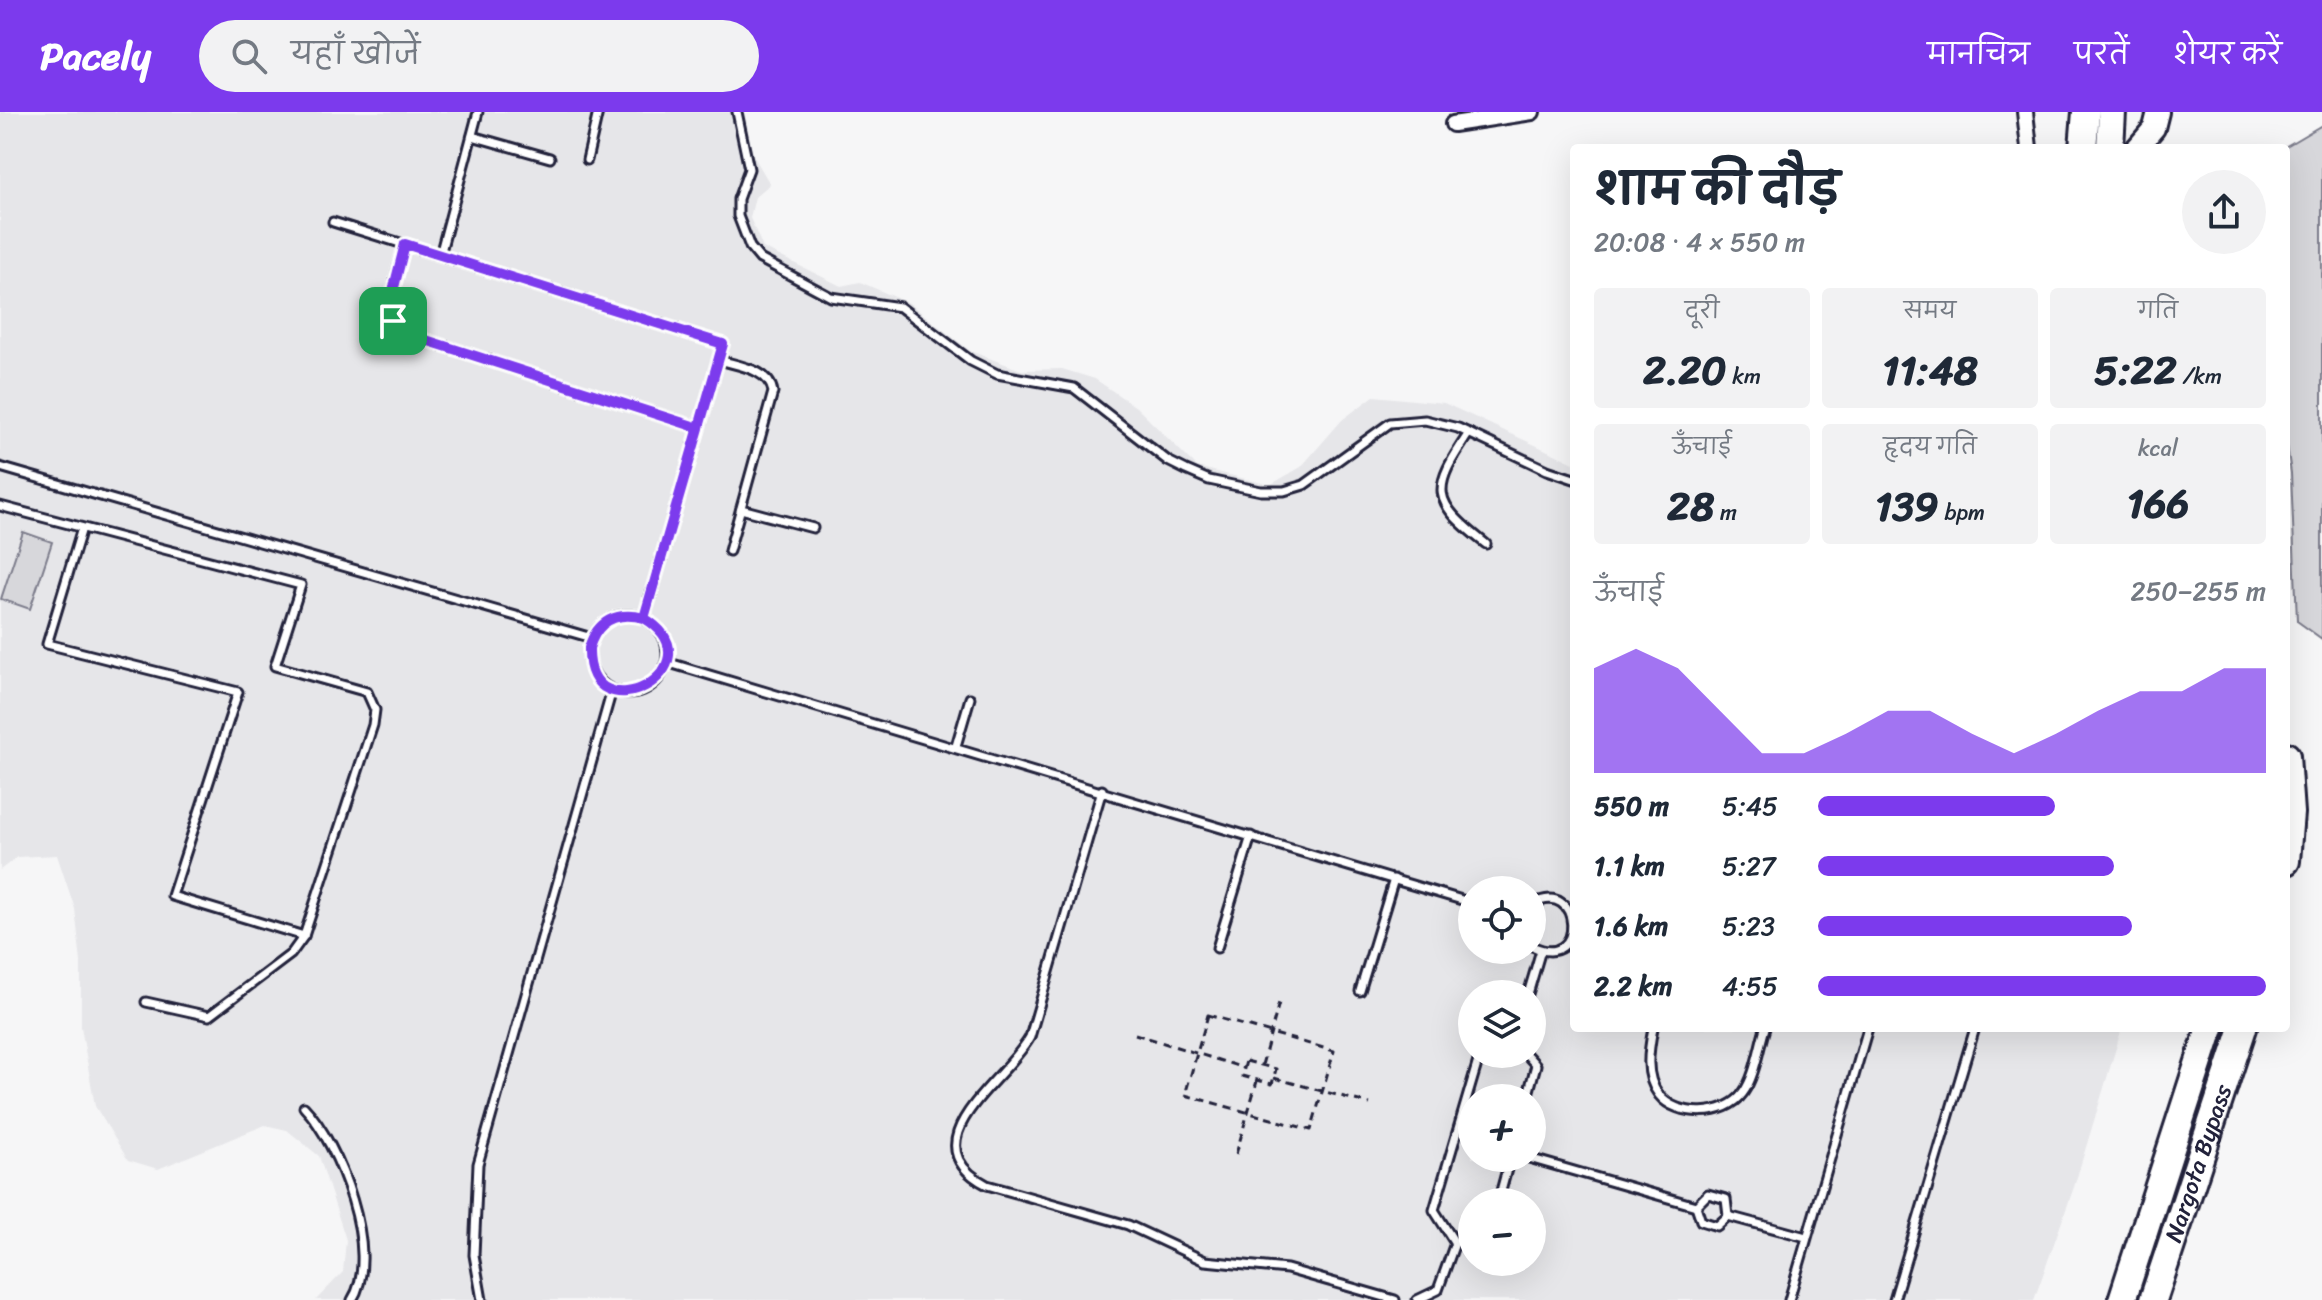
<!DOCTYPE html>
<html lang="hi">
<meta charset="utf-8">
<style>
:root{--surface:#fff;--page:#f2f2f3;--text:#1f2937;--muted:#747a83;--accent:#7c3aed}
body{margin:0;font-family:Sriracha,"Playpen Sans Deva",sans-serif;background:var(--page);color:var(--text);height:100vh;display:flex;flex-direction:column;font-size:30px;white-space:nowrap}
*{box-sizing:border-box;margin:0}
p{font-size:26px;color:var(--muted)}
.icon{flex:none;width:44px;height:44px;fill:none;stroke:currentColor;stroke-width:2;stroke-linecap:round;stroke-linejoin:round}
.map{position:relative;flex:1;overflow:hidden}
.details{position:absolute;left:1570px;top:32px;width:720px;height:888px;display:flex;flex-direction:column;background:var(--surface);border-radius:8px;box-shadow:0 8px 32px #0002}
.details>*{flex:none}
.tools{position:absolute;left:1458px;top:764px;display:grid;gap:16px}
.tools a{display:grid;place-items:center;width:88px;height:88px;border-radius:50%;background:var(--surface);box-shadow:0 8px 32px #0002;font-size:40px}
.pin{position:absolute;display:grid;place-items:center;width:68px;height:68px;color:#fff;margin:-34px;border-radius:16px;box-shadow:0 4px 12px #0006}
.round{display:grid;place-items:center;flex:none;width:84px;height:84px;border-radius:42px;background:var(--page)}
.summary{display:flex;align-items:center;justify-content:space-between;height:136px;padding:0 24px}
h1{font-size:44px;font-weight:700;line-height:60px}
.figures{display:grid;grid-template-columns:repeat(3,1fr);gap:12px;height:136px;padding:8px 24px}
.figures div{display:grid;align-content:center;border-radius:8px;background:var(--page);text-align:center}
.figures b{font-size:40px;font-weight:700}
.figures small{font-size:22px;font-weight:400}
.figures p{font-size:22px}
.chart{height:224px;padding:16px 24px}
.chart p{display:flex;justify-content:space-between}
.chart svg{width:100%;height:144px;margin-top:8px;fill:var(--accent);opacity:.7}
ul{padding:0 24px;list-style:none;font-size:26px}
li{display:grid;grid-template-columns:128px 96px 1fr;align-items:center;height:60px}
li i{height:20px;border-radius:10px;background:var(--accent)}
header{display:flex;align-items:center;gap:48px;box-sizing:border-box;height:112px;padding:0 40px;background:var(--accent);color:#fff}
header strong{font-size:38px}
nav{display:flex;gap:44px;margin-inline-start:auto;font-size:28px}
.search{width:560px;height:72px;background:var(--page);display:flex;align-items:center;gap:20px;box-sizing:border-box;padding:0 28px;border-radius:44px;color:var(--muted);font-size:30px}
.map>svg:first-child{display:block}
.built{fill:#e6e6e9;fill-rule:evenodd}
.green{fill:#d7d7db;stroke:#7c7c8b;stroke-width:2}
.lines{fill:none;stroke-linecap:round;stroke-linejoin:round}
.lane-casing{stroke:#22223b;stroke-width:13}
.street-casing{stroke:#22223b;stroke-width:20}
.secondary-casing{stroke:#22223b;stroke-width:26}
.highway-casing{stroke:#22223b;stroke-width:32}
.path{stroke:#22223b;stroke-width:3;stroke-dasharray:8 6;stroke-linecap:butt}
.lane{stroke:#fff;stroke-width:7}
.street{stroke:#fff;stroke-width:14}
.secondary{stroke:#fff;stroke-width:20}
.highway{stroke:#fff;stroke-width:26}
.route-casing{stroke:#fff;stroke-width:16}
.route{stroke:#7c3aed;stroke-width:10}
.labels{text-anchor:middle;stroke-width:7;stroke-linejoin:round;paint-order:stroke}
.street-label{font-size:24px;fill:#22223b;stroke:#fff}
</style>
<header>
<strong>Pacely</strong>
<div class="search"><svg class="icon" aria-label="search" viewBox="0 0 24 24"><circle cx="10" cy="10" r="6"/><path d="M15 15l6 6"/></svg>यहाँ खोजें</div>
<nav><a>मानचित्र</a><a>परतें</a><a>शेयर करें</a></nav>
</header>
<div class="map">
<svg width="2322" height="1188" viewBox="0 0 2322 1188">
<rect width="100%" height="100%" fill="#f6f6f7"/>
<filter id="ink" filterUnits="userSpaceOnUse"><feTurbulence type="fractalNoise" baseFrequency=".0125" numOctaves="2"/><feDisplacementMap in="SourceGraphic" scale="16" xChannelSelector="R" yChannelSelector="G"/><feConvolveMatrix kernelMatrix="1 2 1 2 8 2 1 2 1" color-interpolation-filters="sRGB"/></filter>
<g filter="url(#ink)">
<!-- built -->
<path class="built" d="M 0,0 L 744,0 L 753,43 L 770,72 L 755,85 L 750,106 L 763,136 L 841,174 L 860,170 L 909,191 L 970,239 L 1021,258 L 1062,257 L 1095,267 L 1136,295 L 1197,355 L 1270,373 L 1301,355 L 1342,308 L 1374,284 L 1444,291 L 1574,351 L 1574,916 L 2122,916 L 2074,1075 L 2034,1188 L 316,1188 L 343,1160 L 346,1128 L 319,1044 L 287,1018 L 265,1013 L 158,1057 L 128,1048 L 95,994 L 81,915 L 81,850 L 75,797 L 57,743 L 17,745 L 0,758 ZM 1472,778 L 1532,778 L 1532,838 L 1472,838 ZM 1472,882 L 1532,882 L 1532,942 L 1472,942 ZM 1472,986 L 1532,986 L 1532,1046 L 1472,1046 ZM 1472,1090 L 1532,1090 L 1532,1150 L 1472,1150 Z"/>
<!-- green -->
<g class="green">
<polygon points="2322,13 2322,527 2297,509 2291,361 2286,327 2283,36"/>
<polygon points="23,420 52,430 30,497 1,487"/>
</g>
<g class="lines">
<defs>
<g id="lane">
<polyline points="737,0 749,57 738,87 738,104 750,135 760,147 831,185 900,195 971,249 997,262 1074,276 1168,349 1186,358 1209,368 1261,379 1284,379 1304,373 1390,311 1425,308 1458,316 1547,358 1574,367"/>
<polyline points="472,24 550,46"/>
<polyline points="587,48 598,0"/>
<polyline points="333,110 723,232 644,506"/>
<path d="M 405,132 C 397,164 381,195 404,221 L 699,316"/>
<polyline points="440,143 478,0"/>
<path d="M 719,248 C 739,254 769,257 773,280 L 729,439"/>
<path d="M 1469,321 C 1431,378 1430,388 1486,432"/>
<polyline points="0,355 592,526"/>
<polyline points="0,394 301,473 275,554 367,580 375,598 373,613 304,824 172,784 238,580 47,532 82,416"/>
<polyline points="741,397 813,416"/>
<circle cx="628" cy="542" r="39"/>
<polyline points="666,550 1472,791"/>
<polyline points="956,634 970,586"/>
<path d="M 1102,678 L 1030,925 C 1007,968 905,1030 987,1073 L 1128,1113 L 1205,1149 L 1287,1157 L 1395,1188"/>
<path d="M 1532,793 C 1582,763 1588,861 1532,834"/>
<polyline points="1217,836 1251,724"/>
<polyline points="1360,879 1394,767"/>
<polyline points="1528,882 1541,838"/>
<polyline points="146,890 209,904 291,842 304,824"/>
<path d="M 1653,916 C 1649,937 1644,964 1659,983 C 1677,1006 1726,1005 1743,981 C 1755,965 1759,935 1765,916"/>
<polyline points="1526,942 1536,953 1527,986"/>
<path d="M 304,995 C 339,1031 382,1142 352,1188"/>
<polyline points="1529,1046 1696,1094"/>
<polyline points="1498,1090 1510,1046"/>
<polyline points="1696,1094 1708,1082 1726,1087 1728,1104"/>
<polyline points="1696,1094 1701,1109 1717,1114 1728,1104"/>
<polyline points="1728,1104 1806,1125"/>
<polyline points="1455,1131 1472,1123"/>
<polyline points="482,1188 474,1143 478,1052 612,578"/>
<polyline points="1417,1188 1438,1178 1455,1131 1434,1098 1480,942"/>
<polyline points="1789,1188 1868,916"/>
<polyline points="1894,1188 1975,916"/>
</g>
<g id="street">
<polyline points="2025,0 2029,36"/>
<polyline points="1453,12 1532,0"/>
</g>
<polyline id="secondary" points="2137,36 2154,16 2158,0"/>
<g id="highway">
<polyline points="2083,36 2086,0"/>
<polyline points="2110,36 2112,0"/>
<polyline points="2286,644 2290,701 2286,749"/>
<polyline points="2122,1188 2210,916"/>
<path id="s1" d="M 2153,1188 L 2243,916"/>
</g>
</defs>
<!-- lane casing -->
<use href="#lane" class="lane-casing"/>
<!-- street casing -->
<use href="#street" class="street-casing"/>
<!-- secondary casing -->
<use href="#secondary" class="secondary-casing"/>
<!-- highway casing -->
<use href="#highway" class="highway-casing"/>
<!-- path -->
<g class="path">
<polygon points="1208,903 1334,939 1311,1018 1185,983"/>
<polyline points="1135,922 1244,956"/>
<polygon points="1246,949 1276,957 1272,972 1242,964"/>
<polyline points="1262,953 1280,887"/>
<polyline points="1274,966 1370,992"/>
<polyline points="1236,1042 1257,969"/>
</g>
<!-- lane -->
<use href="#lane" class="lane"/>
<!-- street -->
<use href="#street" class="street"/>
<!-- secondary -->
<use href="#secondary" class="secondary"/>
<!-- highway -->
<use href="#highway" class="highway"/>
</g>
</g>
<g class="lines" filter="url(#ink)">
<defs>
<path id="route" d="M 393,209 L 404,221 L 699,316 L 644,506 C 724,554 587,629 589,536 C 597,509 617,499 644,506 L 723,232 L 405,132 L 389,195 L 393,209"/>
</defs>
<!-- route casing -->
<use href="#route" class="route-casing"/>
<!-- route -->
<use href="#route" class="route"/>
</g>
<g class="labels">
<!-- street labels -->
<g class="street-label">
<text dy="8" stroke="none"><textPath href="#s1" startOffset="144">Nargota Bypass</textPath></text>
</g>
</g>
</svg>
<div class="tools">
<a><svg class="icon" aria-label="locate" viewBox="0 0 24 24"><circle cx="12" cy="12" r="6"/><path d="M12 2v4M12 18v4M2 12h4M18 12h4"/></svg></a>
<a><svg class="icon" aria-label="layers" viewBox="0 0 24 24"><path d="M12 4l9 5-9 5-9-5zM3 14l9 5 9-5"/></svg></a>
<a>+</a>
<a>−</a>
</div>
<div class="pin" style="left:393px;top:209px;background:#1e9e55"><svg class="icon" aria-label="arrive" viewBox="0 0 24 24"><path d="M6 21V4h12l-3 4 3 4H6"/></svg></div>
<section class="details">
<div class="summary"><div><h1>शाम की दौड़</h1><p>20:08 · 4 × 550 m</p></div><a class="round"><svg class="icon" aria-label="share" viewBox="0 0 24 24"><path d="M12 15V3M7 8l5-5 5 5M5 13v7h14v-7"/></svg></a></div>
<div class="figures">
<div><p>दूरी</p><b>2.20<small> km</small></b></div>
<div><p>समय</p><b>11:48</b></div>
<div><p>गति</p><b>5:22<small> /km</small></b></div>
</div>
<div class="figures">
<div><p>ऊँचाई</p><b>28<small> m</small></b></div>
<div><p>हृदय गति</p><b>139<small> bpm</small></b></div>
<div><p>kcal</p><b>166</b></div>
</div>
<div class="chart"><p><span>ऊँचाई</span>250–255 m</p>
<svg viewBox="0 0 160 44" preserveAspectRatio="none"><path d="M0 44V12L10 6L20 12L30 25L40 38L50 38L60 32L70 25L80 25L90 32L100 38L110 32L120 25L130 19L140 19L150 12L160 12V44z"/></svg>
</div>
<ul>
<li><b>550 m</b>5:45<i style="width:53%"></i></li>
<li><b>1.1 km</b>5:27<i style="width:66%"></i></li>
<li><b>1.6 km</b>5:23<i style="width:70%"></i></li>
<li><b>2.2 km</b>4:55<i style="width:100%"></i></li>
</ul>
</section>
</div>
